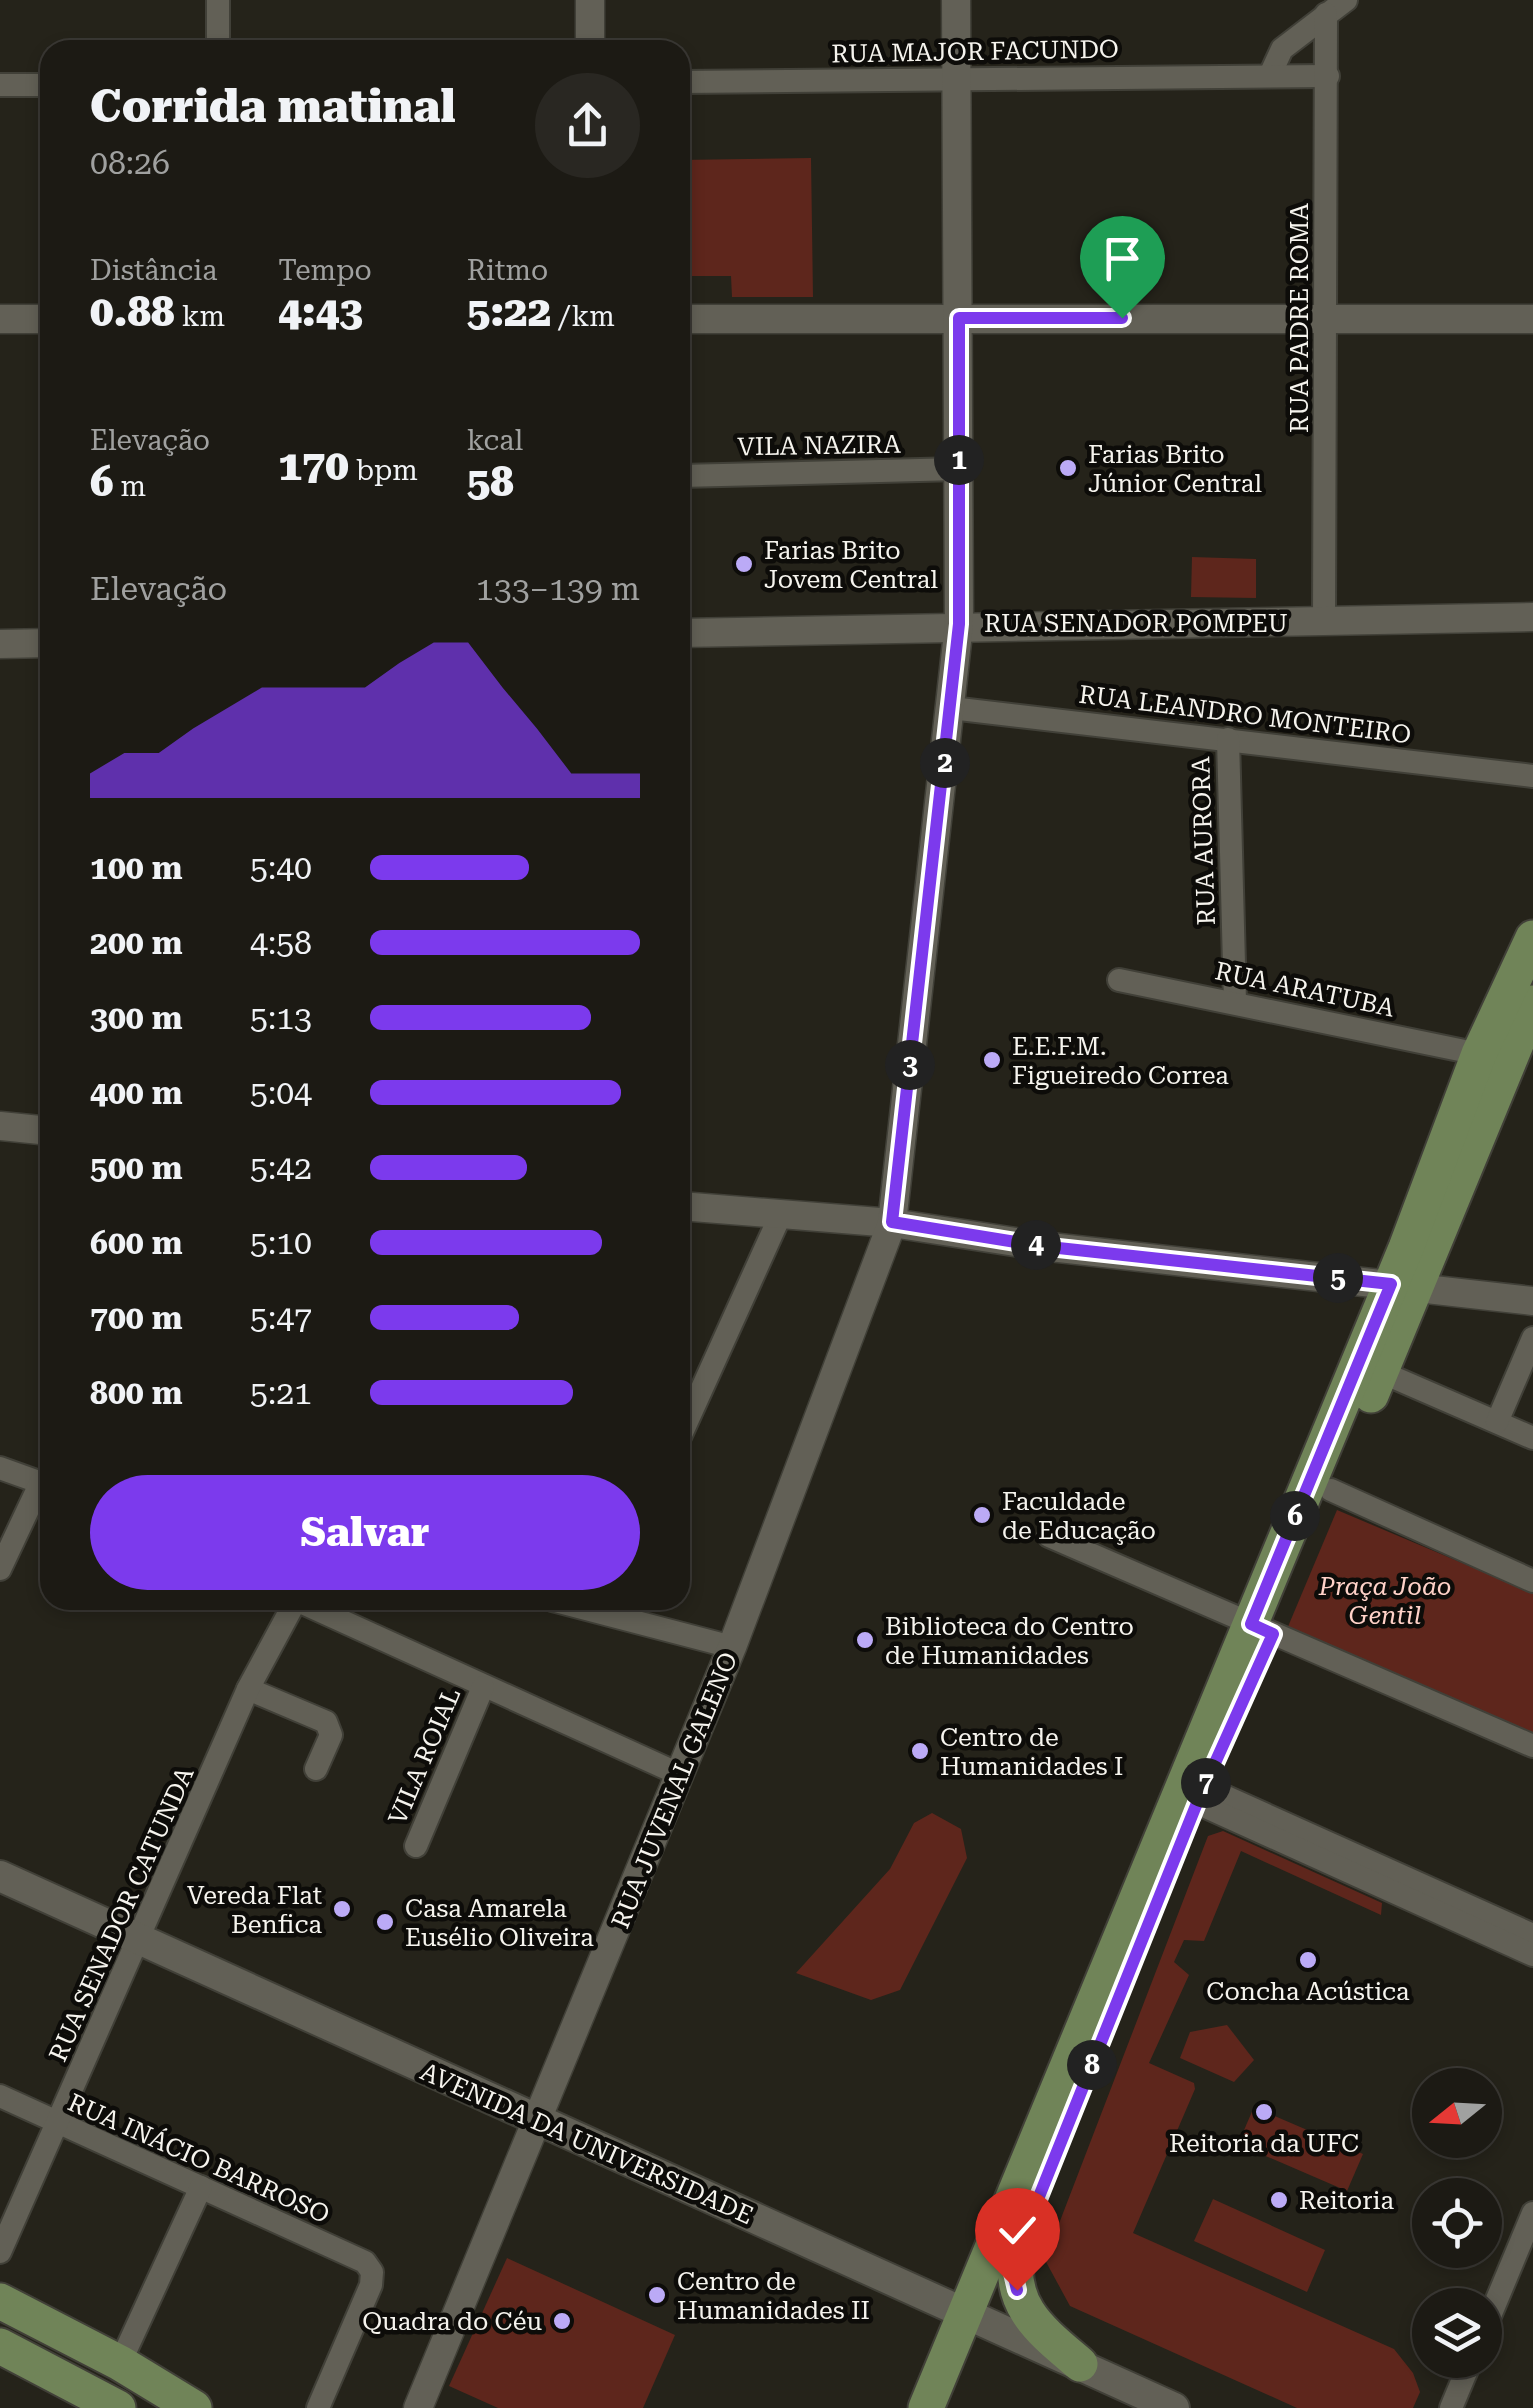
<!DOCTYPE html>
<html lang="pt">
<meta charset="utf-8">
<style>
:root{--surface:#1c1a14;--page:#292722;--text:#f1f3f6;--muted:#a0a1a0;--line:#3a3834;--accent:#7c3aed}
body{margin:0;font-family:"Roboto Serif",serif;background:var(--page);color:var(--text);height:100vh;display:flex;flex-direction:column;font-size:38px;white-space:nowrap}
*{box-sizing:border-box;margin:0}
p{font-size:32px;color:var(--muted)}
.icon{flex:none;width:55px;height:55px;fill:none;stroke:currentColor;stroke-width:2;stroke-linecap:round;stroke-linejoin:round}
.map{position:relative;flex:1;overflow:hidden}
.details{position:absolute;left:40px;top:40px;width:650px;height:1570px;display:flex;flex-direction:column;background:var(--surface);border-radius:30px;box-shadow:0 5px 15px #0003,0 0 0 2px var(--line)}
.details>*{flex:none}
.needle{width:65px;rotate:252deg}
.controls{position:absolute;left:1412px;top:2068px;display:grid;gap:20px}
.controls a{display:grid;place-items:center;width:90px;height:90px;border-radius:50%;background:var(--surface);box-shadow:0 5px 15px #0003,0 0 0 2px var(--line);font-size:50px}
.pin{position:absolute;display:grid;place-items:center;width:85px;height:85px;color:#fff;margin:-102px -42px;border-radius:50% 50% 50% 0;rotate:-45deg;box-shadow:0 0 10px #0007}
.pin .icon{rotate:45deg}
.km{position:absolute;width:50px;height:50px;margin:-25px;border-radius:50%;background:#222;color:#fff;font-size:28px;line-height:50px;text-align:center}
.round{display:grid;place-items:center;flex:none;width:105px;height:105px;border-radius:52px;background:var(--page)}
.headline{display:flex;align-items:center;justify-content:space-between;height:170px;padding:0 50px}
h1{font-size:45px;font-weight:800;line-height:75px}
.metrics{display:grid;grid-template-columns:repeat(3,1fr);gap:15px;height:170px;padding:10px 50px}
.metrics div{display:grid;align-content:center}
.metrics b{font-size:42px;font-weight:800}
.metrics small{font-size:28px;font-weight:400}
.metrics p{font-size:28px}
.chart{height:280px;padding:20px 50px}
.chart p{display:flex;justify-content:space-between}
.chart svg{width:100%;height:180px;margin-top:10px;fill:var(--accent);opacity:.7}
.action{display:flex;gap:20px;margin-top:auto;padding:20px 50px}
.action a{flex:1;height:115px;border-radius:60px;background:var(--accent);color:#fff;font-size:40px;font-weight:800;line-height:115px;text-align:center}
ul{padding:0 50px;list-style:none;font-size:32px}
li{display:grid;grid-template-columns:160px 120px 1fr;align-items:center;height:75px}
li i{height:25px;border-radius:12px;background:var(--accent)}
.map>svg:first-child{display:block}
.green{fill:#5e261c}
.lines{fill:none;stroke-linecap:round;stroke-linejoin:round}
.minor-casing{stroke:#414038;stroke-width:26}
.tertiary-casing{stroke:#414038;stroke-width:31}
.secondary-casing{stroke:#414038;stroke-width:34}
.primary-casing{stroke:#414038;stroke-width:39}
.minor{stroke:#626056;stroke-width:22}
.tertiary{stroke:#626056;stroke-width:28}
.secondary{stroke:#626056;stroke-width:30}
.primary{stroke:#708458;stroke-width:35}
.route-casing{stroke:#fff;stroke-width:20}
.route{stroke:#7c3aed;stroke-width:12}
.poi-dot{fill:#bbaaf6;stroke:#0d0c09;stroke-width:4}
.labels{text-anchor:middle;stroke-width:9;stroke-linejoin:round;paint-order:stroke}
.street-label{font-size:25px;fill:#f6f4ee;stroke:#0d0c09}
.poi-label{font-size:25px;fill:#f6f4ee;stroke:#0d0c09;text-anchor:start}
.park-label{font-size:25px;font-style:italic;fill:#ffd2c8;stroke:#0d0c09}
</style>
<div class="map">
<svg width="1533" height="2408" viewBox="0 0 1533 2408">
<rect width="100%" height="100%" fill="#25231a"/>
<!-- green -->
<g class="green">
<polygon points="811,158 813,297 732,297 731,276 680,276 680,160"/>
<polygon points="1192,557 1256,559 1256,598 1191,597"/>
<polygon points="1337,1510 1533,1593 1533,1734 1287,1629"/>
<polygon points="932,1813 961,1829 967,1858 900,1990 871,2000 796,1973 890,1869 914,1823"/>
<polygon points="1223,1831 1382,1903 1381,1915 1241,1851 1204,1941 1184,1940 1174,1962 1189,1975 1149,2063 1194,2083 1195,2089 1133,2233 1394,2349 1413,2373 1420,2392 1413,2408 1297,2408 1070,2306 1045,2260 1208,1836"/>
<polygon points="1227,2025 1254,2060 1234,2082 1180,2058 1190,2032"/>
<polygon points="1254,2107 1363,2154 1347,2191 1238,2144"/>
<polygon points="1213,2199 1325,2250 1307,2292 1194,2241"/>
<polygon points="507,2258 675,2335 643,2408 498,2408 449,2386"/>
</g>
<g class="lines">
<defs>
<g id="minor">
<polyline points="218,50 218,0"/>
<polyline points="1270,75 1282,49 1346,0"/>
<polyline points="680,82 1328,76"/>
<polyline points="0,85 50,85"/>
<polyline points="680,476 959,469"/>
<polyline points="1324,622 1326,14"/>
<polyline points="951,708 1533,776"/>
<polyline points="1228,739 1235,1002"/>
<polyline points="1119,980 1479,1054"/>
<polyline points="1381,1372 1533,1438"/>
<polyline points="1497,1422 1533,1338"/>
<polyline points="680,1437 780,1216"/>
<polyline points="0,1468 50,1486"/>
<polyline points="1331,1490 1533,1581"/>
<polyline points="1049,1536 1533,1746"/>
<polyline points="0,1569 41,1482"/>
<polyline points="296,1600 681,1775"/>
<polyline points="552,1600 732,1647"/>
<polyline points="248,1689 326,1722 331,1735 316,1769"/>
<polyline points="1204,1787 1533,1935"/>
<polyline points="1197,1803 1533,1955"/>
<polyline points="416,1846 483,1687"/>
<polyline points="0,2096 365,2262 372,2272 371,2285 318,2408"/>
<polyline points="0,2252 248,1689 296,1600"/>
<polyline points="1485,2328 1533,2213"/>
<polyline points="120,2363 201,2187"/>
<polyline points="1451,2408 1471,2360"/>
</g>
<g id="tertiary">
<polyline points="590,0 590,50"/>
<polyline points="0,319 50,319"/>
<polyline points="680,319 1533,319"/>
<polyline points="680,633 1533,617"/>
<polyline points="0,644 50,643"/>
<polyline points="0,1126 50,1131"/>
<polyline points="680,1206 892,1223 1041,1246 1533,1301"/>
<polyline points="418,2408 732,1647 892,1223 959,624 956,0"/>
</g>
<polyline id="secondary" points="0,1876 1174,2408"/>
<g id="primary">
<polyline points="1371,1395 1533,1003"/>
<path d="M 1017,2249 C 1007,2306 1040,2330 1080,2364"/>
<polyline points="0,2301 120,2363 194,2408"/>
<polyline points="0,2346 118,2408"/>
<polyline points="926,2408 1406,1248 1479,1054 1533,938"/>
</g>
</defs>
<!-- minor casing -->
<use href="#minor" class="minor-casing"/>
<!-- tertiary casing -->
<use href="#tertiary" class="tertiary-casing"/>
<!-- secondary casing -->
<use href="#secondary" class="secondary-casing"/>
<!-- primary casing -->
<use href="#primary" class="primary-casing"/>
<!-- minor -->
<use href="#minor" class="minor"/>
<!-- tertiary -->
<use href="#tertiary" class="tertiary"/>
<!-- secondary -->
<use href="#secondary" class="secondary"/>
<!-- primary -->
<use href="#primary" class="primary"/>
</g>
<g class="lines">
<defs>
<polyline id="route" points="1017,2290 1013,2273 1018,2249 1197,1803 1273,1634 1251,1624 1391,1284 1040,1246 892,1222 959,624 959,318 1122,318"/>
</defs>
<!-- route casing -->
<use href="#route" class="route-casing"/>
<!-- route -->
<use href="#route" class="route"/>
</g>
<!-- markers -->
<g class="poi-dot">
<circle cx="1068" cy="468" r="10"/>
<circle cx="744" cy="564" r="10"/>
<circle cx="992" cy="1060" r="10"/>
<circle cx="982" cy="1515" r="10"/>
<circle cx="865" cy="1640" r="10"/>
<circle cx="920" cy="1751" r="10"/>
<circle cx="342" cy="1909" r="10"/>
<circle cx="385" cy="1922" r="10"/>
<circle cx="1308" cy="1960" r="10"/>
<circle cx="1264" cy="2112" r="10"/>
<circle cx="1279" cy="2200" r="10"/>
<circle cx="657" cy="2295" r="10"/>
<circle cx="562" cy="2321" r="10"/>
</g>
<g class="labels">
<!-- street labels -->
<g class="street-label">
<text transform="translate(975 51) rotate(-1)" y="9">RUA MAJOR FACUNDO</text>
<text transform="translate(1299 318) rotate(-90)" y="9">RUA PADRE ROMA</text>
<text transform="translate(819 445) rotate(-1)" y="9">VILA NAZIRA</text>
<text x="1136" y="632">RUA SENADOR POMPEU</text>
<text transform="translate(1245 714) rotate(7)" y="9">RUA LEANDRO MONTEIRO</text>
<text transform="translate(1203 841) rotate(-92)" y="9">RUA AURORA</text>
<text transform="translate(1305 989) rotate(12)" y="9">RUA ARATUBA</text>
<text transform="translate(424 1756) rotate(-67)" y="9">VILA ROIAL</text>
<text transform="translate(674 1790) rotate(-68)" y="9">RUA JUVENAL GALENO</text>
<text transform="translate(121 1914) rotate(-66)" y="9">RUA SENADOR CATUNDA</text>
<text transform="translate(587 2143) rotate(24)" y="9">AVENIDA DA UNIVERSIDADE</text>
<text transform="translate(199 2158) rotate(24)" y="9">RUA INÁCIO BARROSO</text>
</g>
<!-- poi labels -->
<g class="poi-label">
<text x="1088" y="463">Farias Brito<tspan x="1088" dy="29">Júnior Central</tspan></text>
<text x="764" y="559">Farias Brito<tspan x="764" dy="29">Jovem Central</tspan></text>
<text x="1012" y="1055">E.E.F.M.<tspan x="1012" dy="29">Figueiredo Correa</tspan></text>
<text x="1002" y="1510">Faculdade<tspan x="1002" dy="29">de Educação</tspan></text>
<text x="885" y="1635">Biblioteca do Centro<tspan x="885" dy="29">de Humanidades</tspan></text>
<text x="940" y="1746">Centro de<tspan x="940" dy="29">Humanidades I</tspan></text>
<text x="322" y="1904" text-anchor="end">Vereda Flat<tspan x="322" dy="29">Benfica</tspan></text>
<text x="405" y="1917">Casa Amarela<tspan x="405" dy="29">Eusélio Oliveira</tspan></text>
<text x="1308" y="2000" text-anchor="middle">Concha Acústica</text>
<text x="1264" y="2152" text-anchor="middle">Reitoria da UFC</text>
<text x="1299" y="2209">Reitoria</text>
<text x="677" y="2290">Centro de<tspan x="677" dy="29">Humanidades II</tspan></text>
<text x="542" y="2330" text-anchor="end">Quadra do Céu</text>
</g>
<!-- park labels -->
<g class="park-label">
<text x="1385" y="1595">Praça João<tspan x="1385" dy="29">Gentil</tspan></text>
</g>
</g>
</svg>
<div class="controls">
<a><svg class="needle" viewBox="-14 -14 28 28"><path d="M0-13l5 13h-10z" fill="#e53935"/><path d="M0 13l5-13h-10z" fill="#a0a1a0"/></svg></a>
<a><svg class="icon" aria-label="locate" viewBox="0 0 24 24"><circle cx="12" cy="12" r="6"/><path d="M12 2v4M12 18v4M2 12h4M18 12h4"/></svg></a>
<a><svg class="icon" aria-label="layers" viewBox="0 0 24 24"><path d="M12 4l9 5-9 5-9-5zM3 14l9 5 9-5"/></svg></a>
</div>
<div class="pin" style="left:1122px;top:318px;background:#1e9e55"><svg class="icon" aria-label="arrive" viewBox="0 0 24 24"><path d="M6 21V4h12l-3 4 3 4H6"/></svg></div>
<div class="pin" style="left:1017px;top:2290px;background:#d93025"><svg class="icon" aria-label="check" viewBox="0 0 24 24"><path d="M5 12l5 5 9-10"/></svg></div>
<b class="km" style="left:959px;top:460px">1</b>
<b class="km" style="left:945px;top:763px">2</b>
<b class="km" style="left:910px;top:1065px">3</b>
<b class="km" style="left:1036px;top:1245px">4</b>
<b class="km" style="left:1338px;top:1278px">5</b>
<b class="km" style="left:1295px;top:1516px">6</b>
<b class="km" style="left:1206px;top:1783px">7</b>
<b class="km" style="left:1092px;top:2065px">8</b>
<section class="details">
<div class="headline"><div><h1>Corrida matinal</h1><p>08:26</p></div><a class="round"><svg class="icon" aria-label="share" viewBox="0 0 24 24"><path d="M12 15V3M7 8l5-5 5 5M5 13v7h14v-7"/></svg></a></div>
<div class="metrics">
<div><p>Distância</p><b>0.88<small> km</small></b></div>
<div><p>Tempo</p><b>4:43</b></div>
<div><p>Ritmo</p><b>5:22<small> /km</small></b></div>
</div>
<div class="metrics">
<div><p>Elevação</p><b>6<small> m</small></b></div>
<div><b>170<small> bpm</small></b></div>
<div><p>kcal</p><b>58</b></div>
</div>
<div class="chart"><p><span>Elevação</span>133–139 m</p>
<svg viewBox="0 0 160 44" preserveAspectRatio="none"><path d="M0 44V38L10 33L20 33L30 27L40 22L50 17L60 17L70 17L80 17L90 11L100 6L110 6L120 17L130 27L140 38L150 38L160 38V44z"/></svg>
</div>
<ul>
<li><b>100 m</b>5:40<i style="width:59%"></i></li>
<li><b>200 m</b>4:58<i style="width:100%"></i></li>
<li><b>300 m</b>5:13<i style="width:82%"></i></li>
<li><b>400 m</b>5:04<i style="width:93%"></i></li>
<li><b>500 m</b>5:42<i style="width:58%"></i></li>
<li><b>600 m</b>5:10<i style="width:86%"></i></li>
<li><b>700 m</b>5:47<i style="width:55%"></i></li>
<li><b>800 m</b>5:21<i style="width:75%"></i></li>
</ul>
<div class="action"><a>Salvar</a></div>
</section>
</div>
